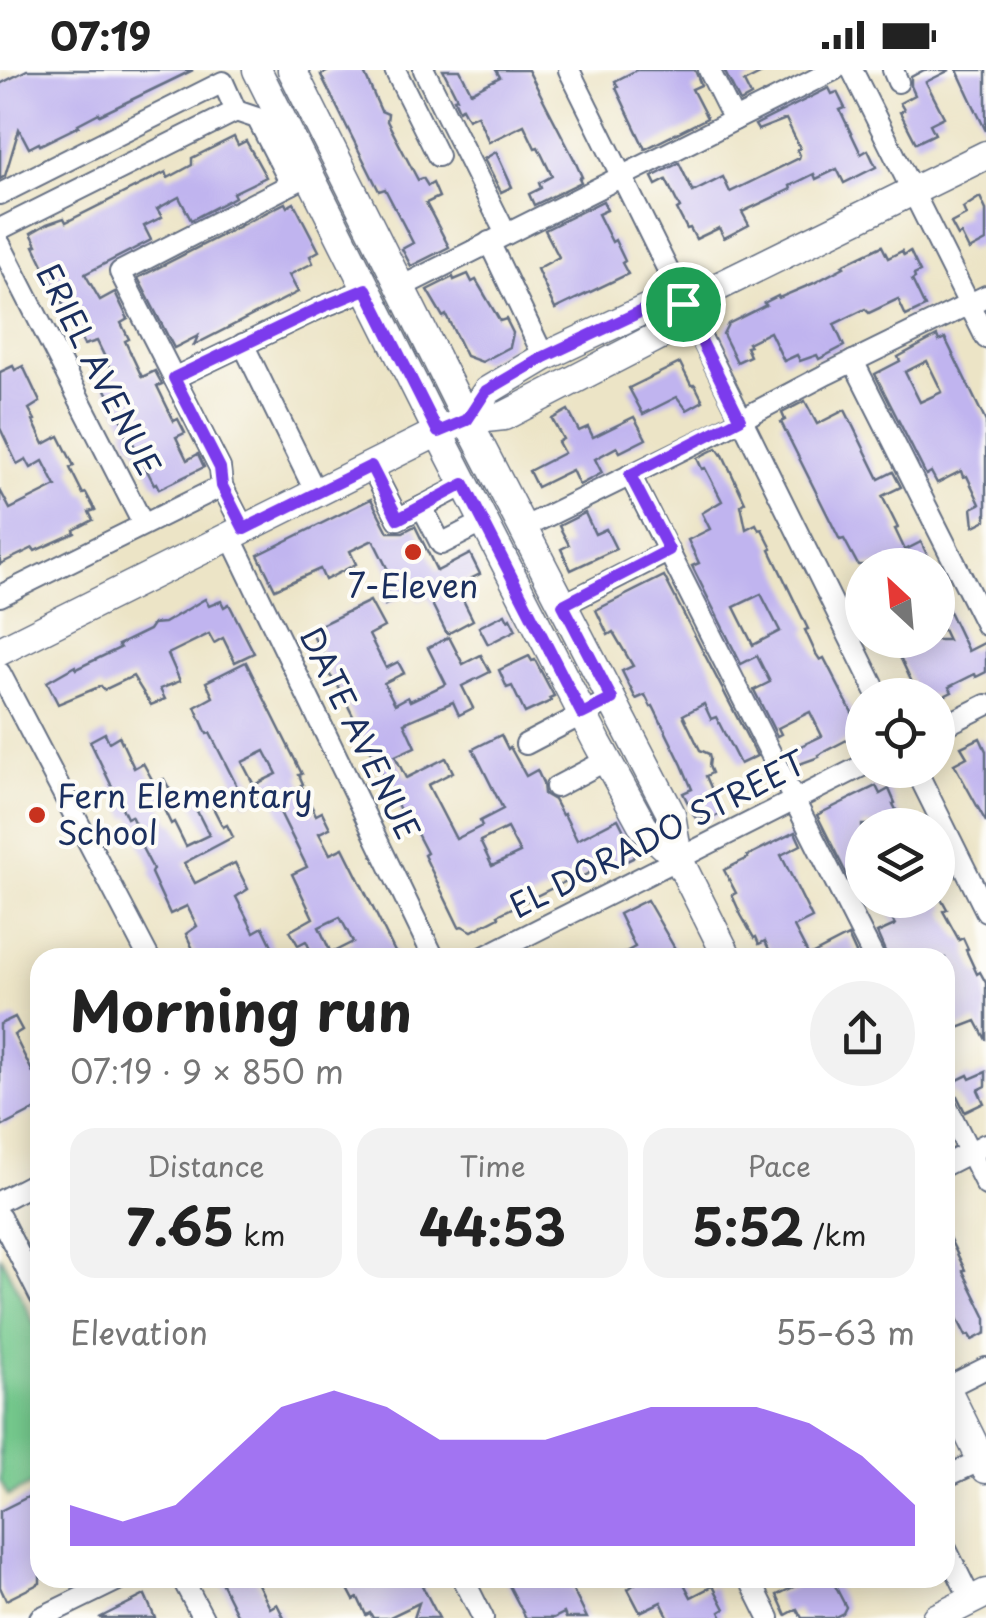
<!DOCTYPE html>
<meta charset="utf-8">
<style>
:root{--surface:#fff;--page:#f2f2f2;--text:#222;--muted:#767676;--accent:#7c3aed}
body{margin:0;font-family:"Playpen Sans",sans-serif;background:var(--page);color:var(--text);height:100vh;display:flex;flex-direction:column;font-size:38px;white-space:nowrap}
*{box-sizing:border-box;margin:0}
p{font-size:32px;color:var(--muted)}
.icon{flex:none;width:55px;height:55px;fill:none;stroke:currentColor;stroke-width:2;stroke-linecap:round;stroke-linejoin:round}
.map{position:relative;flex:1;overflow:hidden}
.panel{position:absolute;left:30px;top:878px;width:925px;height:640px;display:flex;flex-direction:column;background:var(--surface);border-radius:30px;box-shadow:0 5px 25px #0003}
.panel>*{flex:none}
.needle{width:65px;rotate:334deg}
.buttons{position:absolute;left:845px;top:478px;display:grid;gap:20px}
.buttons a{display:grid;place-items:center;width:110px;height:110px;border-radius:50%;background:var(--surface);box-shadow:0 5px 25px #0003;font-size:50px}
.pin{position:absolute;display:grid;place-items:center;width:85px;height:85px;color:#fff;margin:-42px;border:5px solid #fff;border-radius:50%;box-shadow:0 2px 10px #0007}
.round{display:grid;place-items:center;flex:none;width:105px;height:105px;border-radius:52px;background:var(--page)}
.summary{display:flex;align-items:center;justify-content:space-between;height:170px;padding:0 40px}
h1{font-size:55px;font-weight:700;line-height:75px}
.stats{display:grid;grid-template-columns:repeat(3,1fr);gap:15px;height:170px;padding:10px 40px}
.stats div{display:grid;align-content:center;border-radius:25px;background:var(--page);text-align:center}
.stats b{font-size:50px;font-weight:700}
.stats small{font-size:28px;font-weight:400}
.stats p{font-size:28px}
.chart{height:280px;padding:20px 40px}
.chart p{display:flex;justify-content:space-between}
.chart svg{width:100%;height:180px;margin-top:10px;fill:var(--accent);opacity:.7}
.status{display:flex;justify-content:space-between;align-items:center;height:70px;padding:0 50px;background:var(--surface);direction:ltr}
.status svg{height:28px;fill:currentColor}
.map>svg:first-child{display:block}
.green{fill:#74c98d;stroke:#487c76;stroke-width:2.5}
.building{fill:#c0b4ef;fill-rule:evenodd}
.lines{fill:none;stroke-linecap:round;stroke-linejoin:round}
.minor-casing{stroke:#646e82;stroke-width:24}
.major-casing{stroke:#646e82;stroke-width:31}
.minor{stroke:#fff;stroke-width:20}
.major{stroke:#fff;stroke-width:28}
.route-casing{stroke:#fff;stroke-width:20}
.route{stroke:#7c3aed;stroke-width:12}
.poi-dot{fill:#c8321e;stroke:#fdfcf7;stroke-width:4}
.labels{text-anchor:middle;stroke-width:8;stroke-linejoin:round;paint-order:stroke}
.street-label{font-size:32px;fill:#1b2f5e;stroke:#fdfcf7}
.poi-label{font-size:32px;fill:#1b2f5e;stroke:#fdfcf7}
</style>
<div class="status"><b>07:19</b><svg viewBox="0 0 49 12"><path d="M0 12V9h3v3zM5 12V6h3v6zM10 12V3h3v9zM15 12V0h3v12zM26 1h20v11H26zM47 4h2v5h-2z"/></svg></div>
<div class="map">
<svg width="986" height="1548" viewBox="0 0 986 1548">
<rect width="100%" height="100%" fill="#fdfcf7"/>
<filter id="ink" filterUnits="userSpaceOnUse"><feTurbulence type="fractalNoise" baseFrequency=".01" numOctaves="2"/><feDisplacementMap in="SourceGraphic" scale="20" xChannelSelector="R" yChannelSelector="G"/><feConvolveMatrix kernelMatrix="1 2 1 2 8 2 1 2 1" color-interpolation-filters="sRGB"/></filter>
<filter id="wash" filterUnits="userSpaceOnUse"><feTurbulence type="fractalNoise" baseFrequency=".0048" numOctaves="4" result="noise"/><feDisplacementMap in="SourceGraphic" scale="40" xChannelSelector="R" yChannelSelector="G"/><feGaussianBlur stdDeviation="2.25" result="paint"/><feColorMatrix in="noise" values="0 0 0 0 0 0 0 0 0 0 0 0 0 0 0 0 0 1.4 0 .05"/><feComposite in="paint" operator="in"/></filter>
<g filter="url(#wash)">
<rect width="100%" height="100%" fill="#ece4c6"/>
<!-- green -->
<polygon class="green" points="0,1185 40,1265 40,1410 8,1426 0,1410"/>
<g id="blocks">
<!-- building -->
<g class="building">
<polygon points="27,0 193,0 100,45 99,43 78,54 79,56 40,75 39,73 29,78 19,59 5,106 0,109 0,14"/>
<polygon points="331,0 363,0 381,41 388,44 387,51 418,110 423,108 428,116 433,113 439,127 426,133 449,177 411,196 402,179 413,173 385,119 379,121 321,5"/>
<polygon points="443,0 460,0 471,22 500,7 496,0 528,0 574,89 582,107 579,108 581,112 534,135 529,124 541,118 539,113 552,106 538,77 535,78 524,55 489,72 477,45 468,49 462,38 459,40 454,29 457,28"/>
<polygon points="637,0 695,0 701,15 692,19 707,48 645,79 616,18 618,17 615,11"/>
<polygon points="724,0 768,0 744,12 751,26 740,32"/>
<polygon points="924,0 950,0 926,12 944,47 930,54 935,64 916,73 900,42 904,40 900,33 915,25 911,16 911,7"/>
<polygon points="957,0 986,0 986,61 969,26"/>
<polygon points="829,18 832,24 837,22 845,38 840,40 861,84 868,80 876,97 844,113 837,99 816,109 814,104 790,116 791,119 742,142 749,155 724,168 719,158 696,169 690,158 687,159 677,140 680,138 666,110 656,115 652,107 679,93 693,122 723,107 730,122 765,105 799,88 800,85 797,80 800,78 786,49 758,60 755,55"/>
<polygon points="234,67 238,75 246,71 266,107 233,123 235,127 191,150 179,127 157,139 162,147 144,156 151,170 85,204 100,230 115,222 128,249 121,253 129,269 125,271 142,307 155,301 162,314 157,316 174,351 178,349 185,363 176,367 187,390 198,384 204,397 159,419 156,413 154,414 133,373 130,375 123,360 126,358 100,308 112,302 97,271 84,275 45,199 34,176 37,175 31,163 47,154 64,148 66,152 166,102 168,108 192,95 192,88"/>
<polygon points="496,82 512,117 501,122 484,89"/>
<polygon points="980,127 986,140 986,171 969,180 961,164 958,166 951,153 966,145 963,138"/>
<polygon points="603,131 607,140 598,144 612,172 615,170 625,191 622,193 628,204 555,239 537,199 559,187 545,160"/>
<polygon points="285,133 287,137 294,133 319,181 310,186 313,193 289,205 298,222 194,275 198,266 174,278 138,208"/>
<polygon points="882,176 888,188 902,181 904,185 910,181 920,202 914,205 915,208 912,210 925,237 906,246 898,229 869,243 865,239 834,254 844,276 819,289 817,285 800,291 797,285 784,291 770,262 748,273 750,276 746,277 750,286 737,292 723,264 728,254 766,235 764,233 778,226 779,228 814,213 844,197 842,195"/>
<polygon points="468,204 472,212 476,210 500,251 506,249 513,263 510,277 482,292 466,286 446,245 443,247 427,220 453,207 454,210"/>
<path d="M 937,266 L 939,271 L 945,268 L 986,352 L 986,450 L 974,456 L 972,438 L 980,434 L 967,406 L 963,407 L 961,401 L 937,413 L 931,402 L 926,405 L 875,304 L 900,291 L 898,287 ZM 927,291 L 942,322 L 920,332 L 905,302 Z"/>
<polygon points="680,293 691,315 695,315 703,331 687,340 677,327 643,344 629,318"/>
<polygon points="13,296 15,300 23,296 40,332 29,339 35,350 33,351 44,374 59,366 74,396 70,398 83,424 86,423 95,440 89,442 93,450 74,460 75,463 35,481 33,478 0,494 0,420 10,439 56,416 43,391 31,398 26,389 17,394 0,358 0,302"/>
<polygon points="805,331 817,354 845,340 879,409 893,402 901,417 882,426 898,458 895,459 905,480 921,472 932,495 858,495 844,469 840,470 781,352 785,350 782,343"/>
<polygon points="568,340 579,361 588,357 593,367 634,347 646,369 620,382 617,377 595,389 602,403 579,415 572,400 537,417 529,401 564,383 558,372 563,369 552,349"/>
<path d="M 717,378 L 721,384 L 722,383 L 745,432 L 741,435 L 746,459 L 756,454 L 759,460 L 762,459 L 772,479 L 770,480 L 808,559 L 805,560 L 816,584 L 820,590 L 824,588 L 862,662 L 818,685 L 819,687 L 794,696 L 788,682 L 822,666 L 810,642 L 778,658 L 781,664 L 777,666 L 754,620 L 770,612 L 757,586 L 741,594 L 692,496 L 699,493 L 688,470 L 710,459 L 702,443 L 722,431 L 705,398 L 702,399 L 697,388 ZM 761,524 L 780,561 L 753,575 L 734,537 Z"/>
<polygon points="371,429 388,462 403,462 415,456 437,501 470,484 480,504 456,516 473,550 447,564 428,526 419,531 413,521 385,535 380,524 396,516 373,470 350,481 356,494 325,510 320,499 275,519 258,485"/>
<polygon points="585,443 595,464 606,459 616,479 571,500 561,479 569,475 559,456"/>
<polygon points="664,506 757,686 740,694 716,647 711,649 704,634 683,645 700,680 709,684 710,688 709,696 712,703 706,706 722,743 709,750 708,746 701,750 699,745 695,747 683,723 692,719 682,695 653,636 651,637 645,625 636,629 622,601 633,596 613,562 608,565 596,540"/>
<polygon points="938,518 968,581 986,572 986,602 976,607 975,604 949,617 952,622 938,629 938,625 918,625 892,570 948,570 938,549"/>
<polygon points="205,529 209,536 221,531 224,537 229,534 254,583 235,592 223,568 214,573 209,564 168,584 180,611 160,619 165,629 151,635 133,606 104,620 101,616 58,634 47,612 75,596 76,599 120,578 118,575 149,560 153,554 164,553"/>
<path d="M 370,531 L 384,557 L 369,565 L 386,598 L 398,592 L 404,603 L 384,613 L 395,634 L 408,627 L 410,631 L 446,614 L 428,578 L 449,567 L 463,594 L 481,585 L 490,602 L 462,616 L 473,638 L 459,645 L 453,632 L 404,653 L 415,677 L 395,686 L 406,708 L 446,688 L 453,702 L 428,715 L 456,769 L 482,756 L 480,751 L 503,739 L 473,679 L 501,665 L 508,679 L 510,677 L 526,706 L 537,700 L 543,713 L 544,724 L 554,730 L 562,745 L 564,744 L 577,770 L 618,749 L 635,783 L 633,788 L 612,798 L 609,793 L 581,807 L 579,805 L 498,845 L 499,847 L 472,861 L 462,856 L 459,857 L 424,785 L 427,783 L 412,754 L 409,755 L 400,740 L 338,616 L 329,604 L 329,596 L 310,560 ZM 507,758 L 520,783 L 492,796 L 480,771 Z"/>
<polygon points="505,544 508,550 510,548 516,560 488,574 479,557"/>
<polygon points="529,586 532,591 535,590 554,626 549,628 551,631 525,643 512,616 507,618 499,600"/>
<path d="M 246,592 L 302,704 L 299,705 L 303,714 L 301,715 L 316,745 L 322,742 L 330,758 L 319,763 L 330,784 L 343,778 L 398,888 L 314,888 L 306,871 L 298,875 L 290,861 L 313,848 L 292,804 L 307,797 L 270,722 L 246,734 L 210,663 L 207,664 L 195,637 L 213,627 L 206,612 ZM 265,681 L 277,704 L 254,715 L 242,692 ZM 340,847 L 353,872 L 331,883 L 319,857 Z"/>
<polygon points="105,663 109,672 119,666 134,698 143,693 154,713 164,709 173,725 160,731 171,754 174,752 186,776 209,765 193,733 207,726 223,757 227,755 233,767 184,793 195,813 235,793 248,819 236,827 254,862 263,857 278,888 197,888 186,864 197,856 187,836 170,844 151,803 153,799 138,770 142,768 131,746 127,748 90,671"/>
<polygon points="980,668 986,681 986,752 954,694 967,687 961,677"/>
<polygon points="876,716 880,724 889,719 895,733 893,734 904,755 862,755 862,835 817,745"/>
<polygon points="795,762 801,775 781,785 812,848 794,857 809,886 848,866 858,888 773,888 765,871 759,874 756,867 754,868 741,845 732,825 736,823 724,800 748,788 747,786"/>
<polygon points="647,830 678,884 670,888 614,888 635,877 619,844"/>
<polygon points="882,830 942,830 947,839 943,841 959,870 963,868 968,879 966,880 977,904 980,902 986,913 986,970 976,951 958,958 952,949 945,952 945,888 888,888 877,863 895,855"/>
<polygon points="15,947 22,960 14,965 33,1003 40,1000 40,1037 3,1056 0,1049 0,954"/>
<polygon points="986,1002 986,1016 978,1020 984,1033 965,1042 957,1026 952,1021 945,1019 945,1016 968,1005 970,1009"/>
<polygon points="945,1159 965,1200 963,1201 986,1248 986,1263 972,1270 969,1265 966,1266 945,1224"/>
<polygon points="34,1424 40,1435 40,1513 6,1530 0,1517 0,1441"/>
<polygon points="219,1508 255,1508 270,1538 277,1534 284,1548 239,1548"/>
<polygon points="361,1508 418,1508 439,1548 414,1548 419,1533 388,1548 373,1548 370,1543 366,1545 358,1528 354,1530 346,1515"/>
<polygon points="505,1508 589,1508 571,1516 587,1548 566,1548 564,1543 554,1548 526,1548"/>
<polygon points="643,1508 681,1508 691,1527 713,1516 725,1539 720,1542 723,1548 669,1548 661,1532 640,1542 628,1519"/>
<polygon points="812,1508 831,1508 846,1537 843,1543 833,1548 802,1548 797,1539 786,1545 777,1525"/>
<polygon points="145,1525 155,1548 99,1548"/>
</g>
</g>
</g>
<g filter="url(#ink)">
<use href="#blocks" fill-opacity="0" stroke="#646e82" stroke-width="2.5"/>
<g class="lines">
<defs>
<g id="minor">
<polyline points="395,0 438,86"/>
<polyline points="424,0 506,164"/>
<polyline points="569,0 878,625"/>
<polyline points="709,0 734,50"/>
<polyline points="852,0 986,268"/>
<polyline points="893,0 898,12"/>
<polyline points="236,41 257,48 291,114"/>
<polyline points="0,124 223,12 236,41 0,159"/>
<polyline points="489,172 544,287"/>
<polyline points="0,174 143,454"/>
<polyline points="401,217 834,0"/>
<polyline points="243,274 316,423"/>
<polyline points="853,291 986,555"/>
<polyline points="174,308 322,237 367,219"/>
<polyline points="371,396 398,449 464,415"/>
<polyline points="630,405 874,888"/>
<polyline points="222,416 220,398 120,202 309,105"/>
<polyline points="422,437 441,474 484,452"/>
<polyline points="523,458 706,368 827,304 986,226"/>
<polyline points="230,466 434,888"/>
<polyline points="0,526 222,416 244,459"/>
<polyline points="563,535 669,481"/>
<polyline points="0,603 149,888"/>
<polyline points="938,659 986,635"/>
<polyline points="526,674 612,629"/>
<polyline points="916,700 986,841"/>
<polyline points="556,717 607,690"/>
<polyline points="482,888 862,696"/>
<polyline points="945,1033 986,1115"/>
<polyline points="945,1095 986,1074"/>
<polyline points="0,1131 40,1110"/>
<polyline points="0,1147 40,1226"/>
<polyline points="946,1318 986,1298"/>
<polyline points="945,1407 982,1390"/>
<polyline points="945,1477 971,1530"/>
<polyline points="182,1508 203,1548"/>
<polyline points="463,1508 483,1548"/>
<polyline points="749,1508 769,1548"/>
<polyline points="40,1548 122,1508"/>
</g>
<g id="major">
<polyline points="257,0 438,362 598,674 644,758 678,788"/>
<polyline points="292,0 467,350 671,744 678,788 728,888"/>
<polyline points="467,350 487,321 544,287 663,231 683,234 986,85"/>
<polyline points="0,581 438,362 467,350 504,346 676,257 683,234"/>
<polyline points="945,1316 986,1399"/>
<polyline points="936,1548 986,1523"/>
</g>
</defs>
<!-- minor casing -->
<use href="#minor" class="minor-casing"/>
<!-- major casing -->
<use href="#major" class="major-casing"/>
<!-- minor -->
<use href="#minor" class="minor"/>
<!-- major -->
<use href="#major" class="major"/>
</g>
</g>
<g class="lines" filter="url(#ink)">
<defs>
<polygon id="route" points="366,219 438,362 467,350 486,321 544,287 663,231 683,234 740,349 630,405 669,480 563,535 612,629 582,644 464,414 398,449 371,396 244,459 222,416 220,398 174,308 322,237"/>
</defs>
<!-- route casing -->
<use href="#route" class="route-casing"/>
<!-- route -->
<use href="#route" class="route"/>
</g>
<!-- markers -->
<g class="poi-dot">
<circle cx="413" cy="482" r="10"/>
<circle cx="37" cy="745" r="10"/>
</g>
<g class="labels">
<!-- street labels -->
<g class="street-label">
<text transform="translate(98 300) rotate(63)" y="11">ERIEL AVENUE</text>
<text transform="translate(359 664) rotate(64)" y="11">DATE AVENUE</text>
<text transform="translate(658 765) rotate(-27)" y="11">EL DORADO STREET</text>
</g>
<!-- poi labels -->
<g class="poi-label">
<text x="413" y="528">7-Eleven</text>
<text x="57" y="738" text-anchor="start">Fern Elementary<tspan x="57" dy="37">School</tspan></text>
</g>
</g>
</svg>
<div class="buttons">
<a><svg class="needle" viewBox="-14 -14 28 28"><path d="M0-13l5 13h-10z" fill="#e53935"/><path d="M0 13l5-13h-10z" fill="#767676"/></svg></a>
<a><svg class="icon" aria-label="locate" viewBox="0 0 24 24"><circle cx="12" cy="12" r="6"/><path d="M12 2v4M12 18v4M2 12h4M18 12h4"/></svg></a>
<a><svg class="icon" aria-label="layers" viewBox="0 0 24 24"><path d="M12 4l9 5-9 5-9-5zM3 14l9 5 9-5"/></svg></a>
</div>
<div class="pin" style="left:683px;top:234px;background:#1e9e55"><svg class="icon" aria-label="arrive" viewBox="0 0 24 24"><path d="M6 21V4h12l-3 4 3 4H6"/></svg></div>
<section class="panel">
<div class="summary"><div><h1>Morning run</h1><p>07:19 · 9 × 850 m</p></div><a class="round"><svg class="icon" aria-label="share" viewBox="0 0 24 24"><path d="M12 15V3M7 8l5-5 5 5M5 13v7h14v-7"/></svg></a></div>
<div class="stats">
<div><p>Distance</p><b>7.65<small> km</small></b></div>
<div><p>Time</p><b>44:53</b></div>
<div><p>Pace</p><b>5:52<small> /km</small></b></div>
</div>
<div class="chart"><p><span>Elevation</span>55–63 m</p>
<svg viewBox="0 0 160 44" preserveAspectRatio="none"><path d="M0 44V34L10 38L20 34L30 22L40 10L50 6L60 10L70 18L80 18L90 18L100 14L110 10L120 10L130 10L140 14L150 22L160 34V44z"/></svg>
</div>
</section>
</div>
